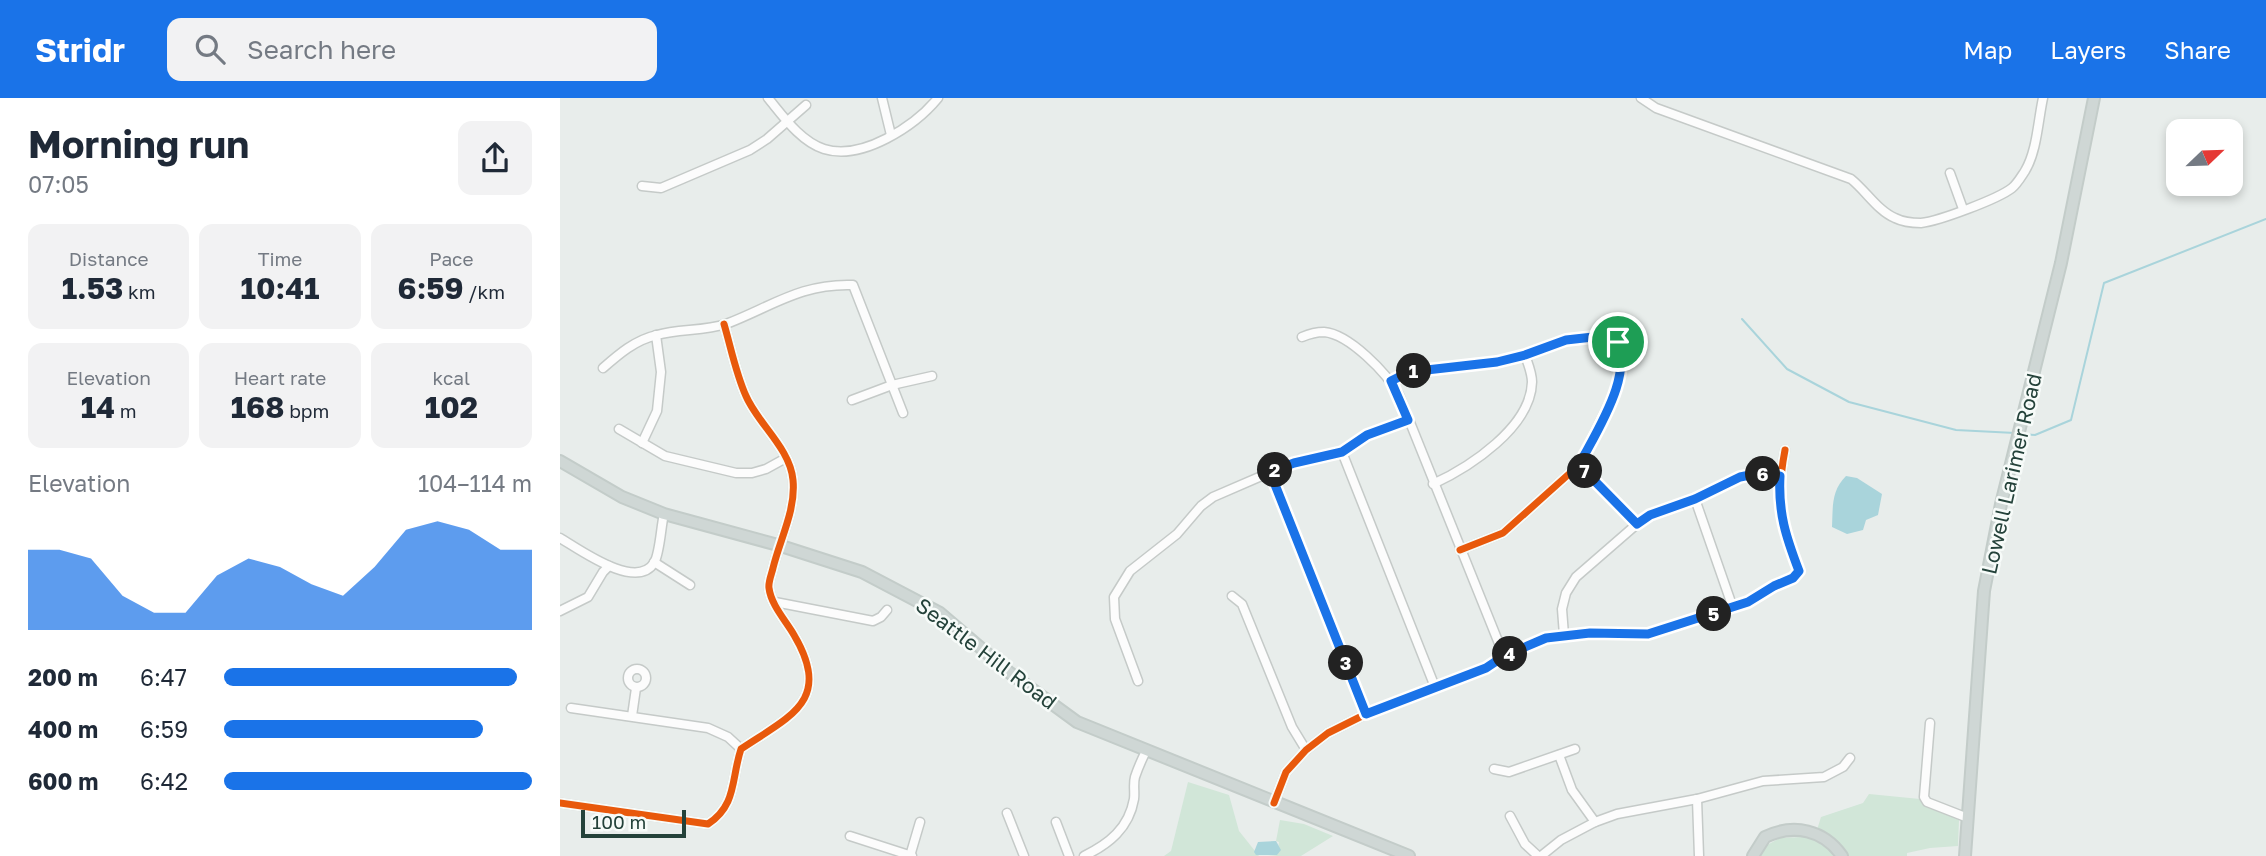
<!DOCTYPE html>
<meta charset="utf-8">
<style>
:root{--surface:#fff;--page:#f2f2f3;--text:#1f2937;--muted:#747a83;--accent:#1a73e8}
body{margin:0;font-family:"Golos Text",sans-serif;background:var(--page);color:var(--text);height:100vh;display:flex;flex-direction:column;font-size:26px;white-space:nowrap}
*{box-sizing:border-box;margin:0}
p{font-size:23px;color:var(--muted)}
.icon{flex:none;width:38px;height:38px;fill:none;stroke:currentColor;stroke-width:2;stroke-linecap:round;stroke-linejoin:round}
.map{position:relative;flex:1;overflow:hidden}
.details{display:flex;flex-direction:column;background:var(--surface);width:560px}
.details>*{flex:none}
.needle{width:46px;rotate:67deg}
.controls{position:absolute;left:1606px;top:21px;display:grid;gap:14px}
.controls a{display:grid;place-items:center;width:77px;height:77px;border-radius:14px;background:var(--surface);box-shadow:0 4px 10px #0003;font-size:35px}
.scale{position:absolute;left:21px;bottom:18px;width:105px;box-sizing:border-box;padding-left:7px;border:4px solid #24423a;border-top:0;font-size:19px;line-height:24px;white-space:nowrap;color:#24423a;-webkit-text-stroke:5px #f7fbf9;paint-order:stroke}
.pin{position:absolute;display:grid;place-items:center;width:60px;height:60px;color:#fff;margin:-30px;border:4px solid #fff;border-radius:50%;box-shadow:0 2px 7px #0007}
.km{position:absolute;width:35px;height:35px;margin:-18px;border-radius:50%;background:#222;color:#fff;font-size:19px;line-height:35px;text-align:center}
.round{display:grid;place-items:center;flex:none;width:74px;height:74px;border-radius:14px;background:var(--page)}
.head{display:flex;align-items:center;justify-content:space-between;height:119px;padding:0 28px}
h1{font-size:38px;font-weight:700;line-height:52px}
.stats{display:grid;grid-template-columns:repeat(3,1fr);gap:10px;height:119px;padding:7px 28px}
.stats div{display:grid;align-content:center;border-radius:14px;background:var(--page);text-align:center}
.stats b{font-size:30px;font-weight:700}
.stats small{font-size:19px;font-weight:400}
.stats p{font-size:19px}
.chart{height:196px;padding:14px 28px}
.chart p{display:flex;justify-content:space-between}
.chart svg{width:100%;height:126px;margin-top:7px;fill:var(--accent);opacity:.7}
ul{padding:0 28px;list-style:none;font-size:23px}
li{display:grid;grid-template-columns:112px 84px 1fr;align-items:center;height:52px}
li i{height:18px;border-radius:9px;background:var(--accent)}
header{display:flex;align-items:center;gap:42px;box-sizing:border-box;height:98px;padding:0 35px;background:var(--accent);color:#fff}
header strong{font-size:33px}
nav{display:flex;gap:38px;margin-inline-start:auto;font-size:24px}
.search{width:490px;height:63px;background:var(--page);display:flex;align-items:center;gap:18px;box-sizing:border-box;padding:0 24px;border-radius:14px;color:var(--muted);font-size:26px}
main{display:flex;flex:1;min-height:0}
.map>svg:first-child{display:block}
.green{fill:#d1e6d8}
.water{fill:#a9d4db}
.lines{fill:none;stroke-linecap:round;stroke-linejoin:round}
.stream{stroke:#a9d4db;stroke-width:2}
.minor-casing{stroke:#c5cac8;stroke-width:11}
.major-casing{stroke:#c3ccc9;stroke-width:14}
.minor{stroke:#fcfcfc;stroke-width:8}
.major{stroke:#cfd7d5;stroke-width:10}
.cycleway-casing{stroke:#f7fbf9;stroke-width:11}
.cycleway{stroke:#e8590c;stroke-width:7}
.route-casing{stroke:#fff;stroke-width:14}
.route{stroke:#1a73e8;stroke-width:9}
.labels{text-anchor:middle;stroke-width:5;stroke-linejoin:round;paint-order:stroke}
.street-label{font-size:21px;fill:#24423a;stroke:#f7fbf9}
</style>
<header>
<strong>Stridr</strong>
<div class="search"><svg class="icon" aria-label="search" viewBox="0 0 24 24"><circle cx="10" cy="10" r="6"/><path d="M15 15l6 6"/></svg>Search here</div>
<nav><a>Map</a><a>Layers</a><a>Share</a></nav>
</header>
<main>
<section class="details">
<div class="head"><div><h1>Morning run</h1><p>07:05</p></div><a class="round"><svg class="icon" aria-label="share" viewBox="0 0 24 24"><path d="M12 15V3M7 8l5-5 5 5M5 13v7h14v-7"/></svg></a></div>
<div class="stats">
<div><p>Distance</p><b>1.53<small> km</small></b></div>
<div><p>Time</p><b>10:41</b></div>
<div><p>Pace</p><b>6:59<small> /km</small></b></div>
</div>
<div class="stats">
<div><p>Elevation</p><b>14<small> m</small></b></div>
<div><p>Heart rate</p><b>168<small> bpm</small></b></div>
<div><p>kcal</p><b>102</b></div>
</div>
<div class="chart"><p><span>Elevation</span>104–114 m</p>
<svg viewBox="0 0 160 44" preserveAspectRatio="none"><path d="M0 44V16L10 16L20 19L30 32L40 38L50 38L60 25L70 19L80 22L90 28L100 32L110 22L120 9L130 6L140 9L150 16L160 16V44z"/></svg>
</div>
<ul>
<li><b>200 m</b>6:47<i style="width:95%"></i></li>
<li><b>400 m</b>6:59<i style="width:84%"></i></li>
<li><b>600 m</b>6:42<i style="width:100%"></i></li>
</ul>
</section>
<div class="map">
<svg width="1706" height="758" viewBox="0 0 1706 758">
<rect width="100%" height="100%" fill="#e8edeb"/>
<!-- green -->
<g class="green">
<polygon points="628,684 669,697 679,733 699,758 604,758 611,753"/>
<polygon points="1309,696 1360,701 1366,708 1399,722 1398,748 1370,750 1347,755 1347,758 1187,758 1220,740 1243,739 1257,732 1261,719 1303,705"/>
<polygon points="720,722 744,726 773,738 741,758 708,758 717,757 719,744 716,743"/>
</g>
<!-- water -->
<g class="water">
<path d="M 1286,378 L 1297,380 L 1322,396 L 1318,417 L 1306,422 L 1303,432 L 1287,436 L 1272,429 C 1273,409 1271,393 1286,378 Z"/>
<polygon points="716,743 721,752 717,757 696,757 694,754 698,744"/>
</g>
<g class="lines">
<!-- stream -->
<g class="stream">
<polyline points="1182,221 1227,271 1289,304 1396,332 1455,335"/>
<polyline points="1464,336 1475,337 1511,322 1544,185 1706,121"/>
</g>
<defs>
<g id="minor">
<path d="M 208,0 C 223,18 240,43 264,51 C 302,63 355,28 378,0"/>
<polyline points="322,0 331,37"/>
<path d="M 1081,0 L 1096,10 L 1291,81 C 1306,93 1318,113 1335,120 C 1343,124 1352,125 1361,125 C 1379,123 1438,101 1452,90 C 1457,86 1461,79 1465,73 C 1477,53 1478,23 1483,0"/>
<polyline points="1390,75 1403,111"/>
<polyline points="82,88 101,90 190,52 207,41 246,7"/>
<path d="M 742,239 C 749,236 756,234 764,234 C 789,236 827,275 839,297 L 944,558"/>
<path d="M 43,270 C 59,256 75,242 97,237 C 119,231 144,233 166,226 C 211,209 241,185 293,187 L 343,315"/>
<polyline points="831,283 849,274 860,271 937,264 965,257 1006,242 1051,237 1058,244 1063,266 1059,285 1019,367 943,435 900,452"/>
<polyline points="292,302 332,287 372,278"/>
<polyline points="59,331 105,358 176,375 192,375 206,371 226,360"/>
<polyline points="82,345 97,313 101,274 96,237"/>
<polyline points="782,354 875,589"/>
<polyline points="1019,367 1077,426"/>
<polyline points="710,374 806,616"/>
<path d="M 873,386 C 910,369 971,329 972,284 C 972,275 968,266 965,257"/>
<polyline points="1135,401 1173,510"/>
<path d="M 0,440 C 19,451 76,493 94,465 C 100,456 101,427 104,416"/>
<polyline points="94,464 130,487"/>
<polyline points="672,498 682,506 732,629 746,652"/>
<polyline points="215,504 313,523 321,519 327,512"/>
<polyline points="0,513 28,499 43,474 49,468"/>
<polyline points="1004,537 1002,511 1006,495 1016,479 1077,426 1090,417 1135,401 1180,379 1195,376 1220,378"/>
<circle cx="77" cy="580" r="9"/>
<polyline points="578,583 555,521 554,499 570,473 617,436 641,408 653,399 734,364 782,354 807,337 848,322"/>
<polyline points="11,610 148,630 168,639 181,651"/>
<polyline points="72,618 76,590"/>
<polyline points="1370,625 1364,699 1367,704 1408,720"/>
<polyline points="999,657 1012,692 1035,724"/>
<polyline points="934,671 949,674 1015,651"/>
<polyline points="1137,701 1139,758"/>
<path d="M 0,705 L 148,726 C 177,707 171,681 181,651 C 230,618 273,603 234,537 C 226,523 211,507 209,490 C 208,484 212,475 213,470 C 220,441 236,412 233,382 C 230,350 198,326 186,298 C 176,276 171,250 164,226"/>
<path d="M 714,705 L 726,674 L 746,652 L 768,635 L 806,616 L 926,570 L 944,558 L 986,540 L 1030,535 L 1088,536 L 1188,504 L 1214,488 L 1233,479 L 1239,473 C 1222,425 1215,403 1225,352"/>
<polyline points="447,715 464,758"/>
<polyline points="950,718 965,746 978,758"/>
<polyline points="496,724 509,758"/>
<polyline points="290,738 352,758"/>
<polyline points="350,758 360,724"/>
<path d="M 524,758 C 549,746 569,730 574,701 C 575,694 573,686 575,679 C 578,670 582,661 586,653"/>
<polyline points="981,758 1001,742 1035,724 1057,716 1137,701 1203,683 1264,679 1283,669 1290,660"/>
</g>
<g id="major">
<polyline points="0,363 62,399 104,416 218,447 302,474 380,515 450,575 517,624 849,758"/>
<path d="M 1193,758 L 1205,739 C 1234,725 1264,732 1282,758"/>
<polyline points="1405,758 1424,493 1441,406 1501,165 1534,0"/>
</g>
</defs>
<!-- minor casing -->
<use href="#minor" class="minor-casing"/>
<!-- major casing -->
<use href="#major" class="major-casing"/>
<!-- minor -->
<use href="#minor" class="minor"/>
<!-- major -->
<use href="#major" class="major"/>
<defs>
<g id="cycleway">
<polyline points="831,283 849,274 860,271 937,264 965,257 1006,242 1051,237 1058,244 1063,266 1059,285 1019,367 943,435 900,452"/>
<path d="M 0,705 L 148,726 C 177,707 171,681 181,651 C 230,618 273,603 234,537 C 226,523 211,507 209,490 C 208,484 212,475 213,470 C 220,441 236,412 233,382 C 230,350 198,326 186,298 C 176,276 171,250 164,226"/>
<path d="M 714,705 L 726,674 L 746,652 L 768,635 L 806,616 L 926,570 L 944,558 L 986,540 L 1030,535 L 1088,536 L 1188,504 L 1214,488 L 1233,479 L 1239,473 C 1222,425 1215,403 1225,352"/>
</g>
</defs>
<!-- cycleway casing -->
<use href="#cycleway" class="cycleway-casing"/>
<!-- cycleway -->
<use href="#cycleway" class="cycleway"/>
</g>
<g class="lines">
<defs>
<path id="route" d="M 1051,237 C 1081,267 1035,336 1019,367 L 1077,426 L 1090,417 L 1135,401 L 1180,379 L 1195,376 L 1220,378 C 1218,415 1226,439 1239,473 L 1233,480 L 1214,488 L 1188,504 L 1088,536 L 1030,535 L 986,540 L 944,558 L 926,570 L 806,616 L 710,374 L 734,365 L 782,354 L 807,337 L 848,322 L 831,283 L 849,274 L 937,264 L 965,257 L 1006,242 Z"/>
</defs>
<!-- route casing -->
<use href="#route" class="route-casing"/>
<!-- route -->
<use href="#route" class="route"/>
</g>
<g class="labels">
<!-- street labels -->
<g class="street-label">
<text transform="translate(1452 376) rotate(-77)" y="7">Lowell Larimer Road</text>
<text transform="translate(426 556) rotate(37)" y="7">Seattle Hill Road</text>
</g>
</g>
</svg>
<div class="controls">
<a><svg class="needle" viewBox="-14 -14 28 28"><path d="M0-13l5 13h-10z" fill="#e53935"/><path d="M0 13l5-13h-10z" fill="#747a83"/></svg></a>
</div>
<div class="scale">100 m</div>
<div class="pin" style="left:1058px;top:244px;background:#1e9e55"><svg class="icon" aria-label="arrive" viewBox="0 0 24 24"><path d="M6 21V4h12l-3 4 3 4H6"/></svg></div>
<b class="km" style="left:854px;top:273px">1</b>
<b class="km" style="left:715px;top:372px">2</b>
<b class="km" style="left:786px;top:565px">3</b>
<b class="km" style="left:950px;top:556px">4</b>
<b class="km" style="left:1154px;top:516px">5</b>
<b class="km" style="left:1203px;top:376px">6</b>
<b class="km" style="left:1025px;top:373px">7</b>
</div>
</main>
